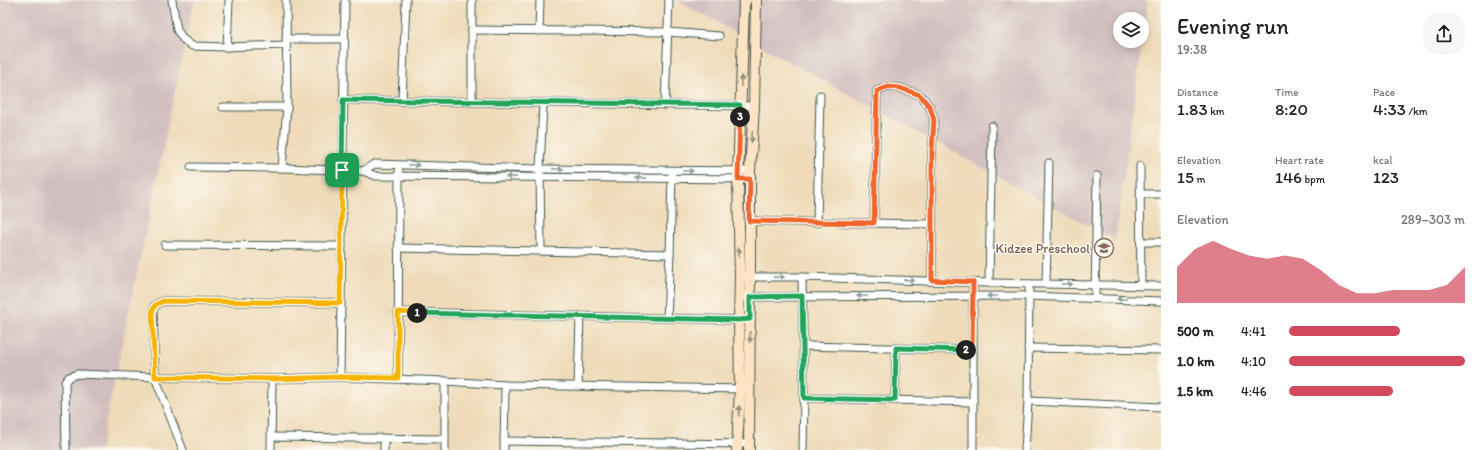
<!DOCTYPE html>
<meta charset="utf-8">
<style>
:root{--surface:#fff;--page:#f6f6f6;--text:#202124;--muted:#757577;--accent:#d1495b}
body{margin:0;font-family:Itim,sans-serif;background:var(--page);color:var(--text);height:100vh;display:flex;flex-direction:column;font-size:15px;white-space:nowrap}
*{box-sizing:border-box;margin:0}
p{font-size:13px;color:var(--muted)}
.icon{flex:none;width:22px;height:22px;fill:none;stroke:currentColor;stroke-width:2;stroke-linecap:round;stroke-linejoin:round}
.map{position:relative;flex:1;overflow:hidden}
.sheet{display:flex;flex-direction:column;background:var(--surface);width:320px}
.sheet>*{flex:none}
.buttons{position:absolute;left:1113px;top:12px;display:grid;gap:8px}
.buttons a{display:grid;place-items:center;width:36px;height:36px;border-radius:50%;background:var(--surface);box-shadow:0 2px 10px #0003;font-size:20px}
.pin{position:absolute;display:grid;place-items:center;width:34px;height:34px;color:#fff;margin:-17px;border-radius:8px;box-shadow:0 2px 6px #0006}
.km{position:absolute;width:20px;height:20px;margin:-10px;border-radius:50%;background:#222;color:#fff;font-size:11px;line-height:20px;text-align:center}
.round{display:grid;place-items:center;flex:none;width:42px;height:42px;border-radius:16px;background:var(--page)}
.headline{display:flex;align-items:center;justify-content:space-between;height:68px;padding:0 16px}
h1{font-size:22px;font-weight:600;line-height:30px}
.metrics{display:grid;grid-template-columns:repeat(3,1fr);gap:6px;height:68px;padding:4px 16px}
.metrics div{display:grid;align-content:center}
.metrics b{font-size:17px;font-weight:600}
.metrics small{font-size:11px;font-weight:400}
.metrics p{font-size:11px}
.chart{height:112px;padding:8px 16px}
.chart p{display:flex;justify-content:space-between}
.chart svg{width:100%;height:72px;margin-top:4px;fill:var(--accent);opacity:.7}
ul{padding:0 16px;list-style:none;font-size:13px}
li{display:grid;grid-template-columns:64px 48px 1fr;align-items:center;height:30px}
li i{height:10px;border-radius:5px;background:var(--accent)}
main{display:flex;flex:1;min-height:0}
.map>svg:first-child{display:block}
.industrial{fill:#d1bfbf;fill-rule:evenodd}
.lines{fill:none;stroke-linecap:round;stroke-linejoin:round}
.street-casing{stroke:#3e5548;stroke-width:9}
.secondary-casing{stroke:#3e5548;stroke-width:12}
.street{stroke:#fff;stroke-width:7}
.secondary{stroke:#fee4c5;stroke-width:10}
.oneway{fill:#8e907c}
.oneway2{fill:#8f9e9a}
.split-1-casing{stroke:#fff;stroke-width:8}
.split-2-casing{stroke:#fff;stroke-width:8}
.split-3-casing{stroke:#fff;stroke-width:8}
.split-4-casing{stroke:#fff;stroke-width:8}
.split-1{stroke:#f5b400;stroke-width:5}
.split-2{stroke:#22a559;stroke-width:5}
.split-3{stroke:#f0652b;stroke-width:5}
.split-4{stroke:#22a559;stroke-width:5}
.labels{text-anchor:middle;stroke-width:3;stroke-linejoin:round;paint-order:stroke}
.education-label{font-size:13px;fill:#785e54;stroke:#fbf7ec;text-anchor:end}
</style>
<main>
<div class="map">
<svg width="1161" height="450" viewBox="0 0 1161 450">
<rect width="100%" height="100%" fill="#fbf7ec"/>
<filter id="ink" filterUnits="userSpaceOnUse"><feTurbulence type="fractalNoise" baseFrequency=".025" numOctaves="2"/><feDisplacementMap in="SourceGraphic" scale="8" xChannelSelector="R" yChannelSelector="G"/><feConvolveMatrix kernelMatrix="1 2 1 2 8 2 1 2 1" color-interpolation-filters="sRGB"/></filter>
<filter id="wash" filterUnits="userSpaceOnUse"><feTurbulence type="fractalNoise" baseFrequency=".012" numOctaves="4" result="noise"/><feDisplacementMap in="SourceGraphic" scale="16" xChannelSelector="R" yChannelSelector="G"/><feGaussianBlur stdDeviation="0.9" result="paint"/><feColorMatrix in="noise" values="0 0 0 0 0 0 0 0 0 0 0 0 0 0 0 0 0 1.4 0 .05"/><feComposite in="paint" operator="in"/></filter>
<g filter="url(#wash)">
<rect width="100%" height="100%" fill="#efdbba"/>
<!-- industrial -->
<g class="industrial">
<polygon points="0,0 194,0 100,450 0,450"/>
<path d="M 676,0 L 1148,0 L 1115,240 ZM 1120,19 L 1142,19 L 1142,41 L 1120,41 Z"/>
</g>
</g>
<g filter="url(#ink)">
<g class="lines">
<defs>
<g id="street">
<polyline points="172,0 177,30 183,39 192,46 227,47 286,45"/>
<polyline points="472,30 668,32 719,36"/>
<polyline points="539,31 540,0"/>
<polyline points="286,39 344,39"/>
<polyline points="227,47 229,0"/>
<polyline points="343,100 754,106"/>
<polyline points="402,101 406,0"/>
<polyline points="472,102 472,0"/>
<polyline points="665,105 669,0"/>
<polyline points="223,107 287,107"/>
<polyline points="1140,166 1141,286"/>
<polyline points="191,167 282,168 363,171 376,176 750,179"/>
<polyline points="282,168 287,107 286,0"/>
<polyline points="363,171 374,164 540,169 750,171"/>
<polyline points="1141,194 1161,194"/>
<polyline points="749,221 932,224"/>
<polyline points="817,222 820,95"/>
<polyline points="874,223 877,91 888,87 900,88 920,95 930,107 934,120 932,151 932,280"/>
<polyline points="1141,242 1161,242"/>
<polyline points="165,245 342,246"/>
<polyline points="398,248 670,254"/>
<polyline points="541,251 540,169 543,103"/>
<polyline points="746,277 802,277 989,283 1161,286"/>
<polyline points="802,277 804,398 803,450"/>
<polyline points="973,282 973,450"/>
<polyline points="989,283 992,126"/>
<polyline points="1046,284 1049,163"/>
<polyline points="745,297 1028,296 1161,301"/>
<polyline points="1095,298 1097,176"/>
<polyline points="398,312 743,320"/>
<polyline points="667,318 670,254 672,175"/>
<polyline points="803,346 972,350"/>
<polyline points="1028,348 1161,350"/>
<polyline points="340,377 345,0"/>
<polyline points="398,378 399,171"/>
<polyline points="578,386 580,316"/>
<polyline points="804,398 973,402"/>
<polyline points="895,400 896,348"/>
<polyline points="1028,401 1161,407"/>
<polyline points="272,437 445,439"/>
<polyline points="384,438 384,450"/>
<polyline points="504,441 749,444"/>
<polyline points="66,450 65,382 69,377 77,374 155,377 272,379 340,377 445,381 505,385 744,389"/>
<polyline points="183,450 155,377 153,312 155,305 163,301 340,303"/>
<polyline points="271,450 272,379"/>
<polyline points="445,450 445,381"/>
<polyline points="504,450 505,385"/>
<polyline points="1025,450 1028,401 1029,284"/>
</g>
<g id="secondary">
<polyline points="737,450 740,389 739,320 740,277 738,179 744,4 746,0"/>
<polyline points="749,450 750,277 750,171 754,106 756,0"/>
</g>
</defs>
<!-- street casing -->
<use href="#street" class="street-casing"/>
<!-- secondary casing -->
<use href="#secondary" class="secondary-casing"/>
<!-- street -->
<use href="#street" class="street"/>
<!-- secondary -->
<use href="#secondary" class="secondary"/>
</g>
<!-- one-way arrows -->
<defs><path id="oneway-solid" d="M-6-.8H1V-3.2L6.5 0L1 3.2V.8H-6Z"/></defs>
<g class="oneway">
<use href="#oneway-solid" transform="translate(741 81) rotate(-88)"/>
<use href="#oneway-solid" transform="translate(752 137) rotate(94)"/>
<use href="#oneway-solid" transform="translate(739 253) rotate(-91)"/>
<use href="#oneway-solid" transform="translate(750 337) rotate(90)"/>
<use href="#oneway-solid" transform="translate(739 411) rotate(-87)"/>
</g>
<g class="oneway2">
<use href="#oneway-solid" transform="translate(414 165) rotate(2)"/>
<use href="#oneway-solid" transform="translate(558 169) rotate(1)"/>
<use href="#oneway-solid" transform="translate(688 171) rotate(1)"/>
<use href="#oneway-solid" transform="translate(511 177) rotate(-179)"/>
<use href="#oneway-solid" transform="translate(641 178) rotate(-179)"/>
<use href="#oneway-solid" transform="translate(779 277) rotate(-1)"/>
<use href="#oneway-solid" transform="translate(909 280) rotate(2)"/>
<use href="#oneway-solid" transform="translate(1067 284) rotate(1)"/>
<use href="#oneway-solid" transform="translate(862 296) rotate(180)"/>
<use href="#oneway-solid" transform="translate(992 296) rotate(-180)"/>
<use href="#oneway-solid" transform="translate(1122 299) rotate(-178)"/>
</g>
</g>
<g class="lines" filter="url(#ink)">
<defs>
<polyline id="split-1" points="342,170 340,303 163,301 155,305 152,312 155,377 272,379 340,377 398,378 398,312 417,313"/>
<polyline id="split-2" points="417,313 739,320 750,319 750,297 802,296 804,398 895,400 896,348 966,350"/>
<polyline id="split-3" points="740,117 738,179 750,179 749,221 874,223 877,91 888,87 900,88 920,95 930,107 934,120 932,151 932,280 973,282 972,350 966,350"/>
<polyline id="split-4" points="342,170 343,100 740,105 740,117"/>
</defs>
<!-- split-1 casing -->
<use href="#split-1" class="split-1-casing"/>
<!-- split-2 casing -->
<use href="#split-2" class="split-2-casing"/>
<!-- split-3 casing -->
<use href="#split-3" class="split-3-casing"/>
<!-- split-4 casing -->
<use href="#split-4" class="split-4-casing"/>
<!-- split-1 -->
<use href="#split-1" class="split-1"/>
<!-- split-2 -->
<use href="#split-2" class="split-2"/>
<!-- split-3 -->
<use href="#split-3" class="split-3"/>
<!-- split-4 -->
<use href="#split-4" class="split-4"/>
</g>
<!-- icons -->
<defs>
<symbol id="school-ring" viewBox="-11 -11 22 22"><circle r="9.5" fill="#fbf7ec" stroke="#8d6e63" stroke-width="1.5"/><path d="M0-5L7-2L0 1L-7-2ZM-4 1L0 2.5L4 1V4Q0 6-4 4Z" fill="#8d6e63"/></symbol>
</defs>
<g fill-rule="evenodd">
<use href="#school-ring" x="1093" y="237" width="22" height="22"/>
</g>
<g class="labels">
<!-- education labels -->
<g class="education-label">
<text x="1090" y="253">Kidzee Preschool</text>
</g>
</g>
</svg>
<div class="buttons">
<a><svg class="icon" aria-label="layers" viewBox="0 0 24 24"><path d="M12 4l9 5-9 5-9-5zM3 14l9 5 9-5"/></svg></a>
</div>
<div class="pin" style="left:342px;top:170px;background:#1e9e55"><svg class="icon" aria-label="arrive" viewBox="0 0 24 24"><path d="M6 21V4h12l-3 4 3 4H6"/></svg></div>
<b class="km" style="left:417px;top:313px">1</b>
<b class="km" style="left:966px;top:350px">2</b>
<b class="km" style="left:740px;top:117px">3</b>
</div>
<section class="sheet">
<div class="headline"><div><h1>Evening run</h1><p>19:38</p></div><a class="round"><svg class="icon" aria-label="share" viewBox="0 0 24 24"><path d="M12 15V3M7 8l5-5 5 5M5 13v7h14v-7"/></svg></a></div>
<div class="metrics">
<div><p>Distance</p><b>1.83<small> km</small></b></div>
<div><p>Time</p><b>8:20</b></div>
<div><p>Pace</p><b>4:33<small> /km</small></b></div>
</div>
<div class="metrics">
<div><p>Elevation</p><b>15<small> m</small></b></div>
<div><p>Heart rate</p><b>146<small> bpm</small></b></div>
<div><p>kcal</p><b>123</b></div>
</div>
<div class="chart"><p><span>Elevation</span>289–303 m</p>
<svg viewBox="0 0 160 44" preserveAspectRatio="none"><path d="M0 44V22L10 11L20 6L30 11L40 15L50 17L60 15L70 17L80 24L90 33L100 38L110 38L120 36L130 36L140 36L150 33L160 22V44z"/></svg>
</div>
<ul>
<li><b>500 m</b>4:41<i style="width:63%"></i></li>
<li><b>1.0 km</b>4:10<i style="width:100%"></i></li>
<li><b>1.5 km</b>4:46<i style="width:59%"></i></li>
</ul>
</section>
</main>
